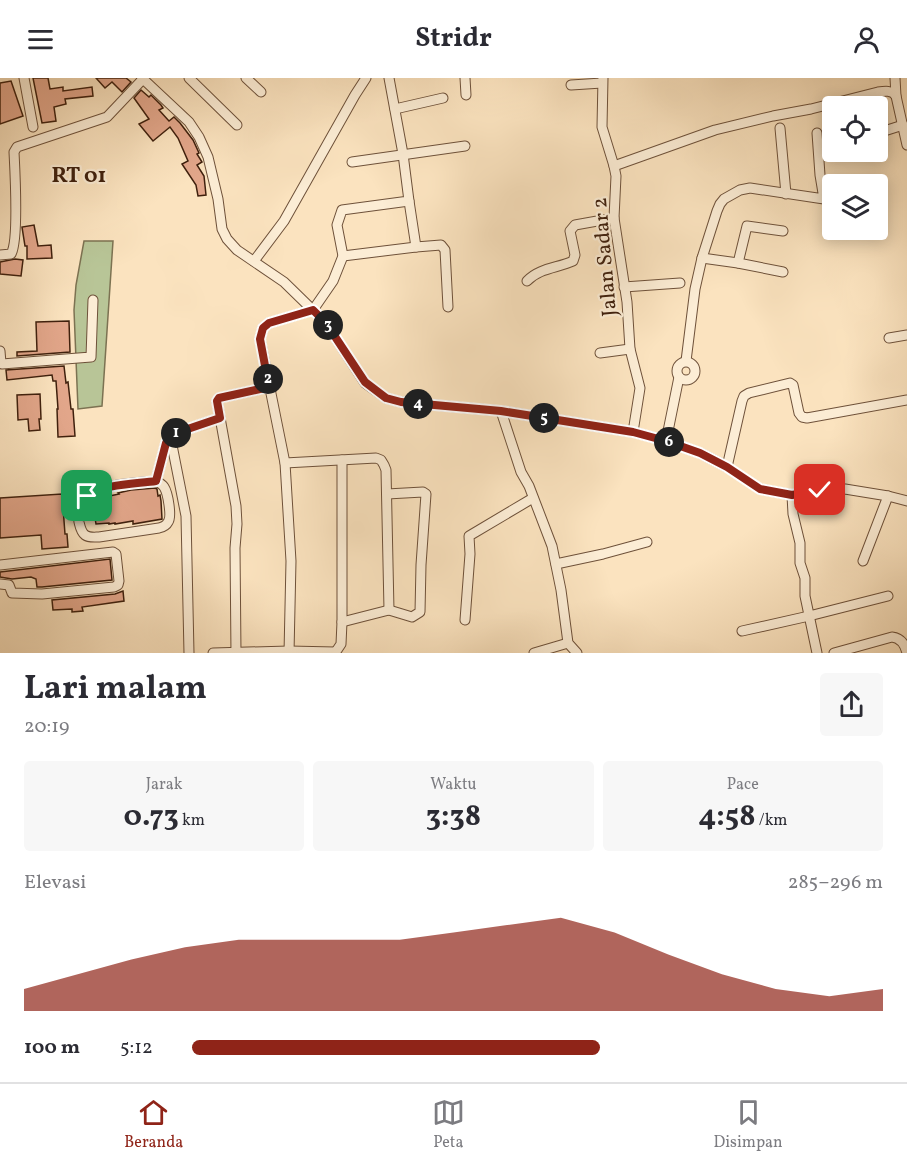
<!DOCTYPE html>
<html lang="id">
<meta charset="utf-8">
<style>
:root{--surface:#fff;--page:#f7f7f7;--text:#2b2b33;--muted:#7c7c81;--line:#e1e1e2;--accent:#8f2418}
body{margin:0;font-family:Vollkorn,serif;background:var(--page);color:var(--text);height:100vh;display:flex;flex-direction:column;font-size:22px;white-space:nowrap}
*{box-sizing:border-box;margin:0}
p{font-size:20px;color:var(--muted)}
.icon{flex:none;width:33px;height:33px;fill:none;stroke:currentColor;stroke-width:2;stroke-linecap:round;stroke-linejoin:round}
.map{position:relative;height:575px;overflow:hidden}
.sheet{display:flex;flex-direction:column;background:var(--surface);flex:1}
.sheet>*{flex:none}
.tools{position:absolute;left:822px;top:18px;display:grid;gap:12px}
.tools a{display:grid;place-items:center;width:66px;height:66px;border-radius:6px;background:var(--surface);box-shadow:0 3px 15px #0003;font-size:30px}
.pin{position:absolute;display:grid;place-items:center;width:51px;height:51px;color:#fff;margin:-26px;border-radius:12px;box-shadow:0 3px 9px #0006}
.km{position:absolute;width:30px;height:30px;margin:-15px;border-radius:50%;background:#222;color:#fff;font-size:16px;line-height:30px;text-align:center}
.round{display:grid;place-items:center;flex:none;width:63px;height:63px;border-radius:6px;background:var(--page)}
.head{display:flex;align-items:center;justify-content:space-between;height:102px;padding:0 24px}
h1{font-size:33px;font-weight:700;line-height:45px}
.stats{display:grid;grid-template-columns:repeat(3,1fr);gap:9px;height:102px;padding:6px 24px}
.stats div{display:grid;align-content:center;border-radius:6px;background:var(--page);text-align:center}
.stats b{font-size:30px;font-weight:700}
.stats small{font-size:16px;font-weight:400}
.stats p{font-size:16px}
.chart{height:168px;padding:12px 24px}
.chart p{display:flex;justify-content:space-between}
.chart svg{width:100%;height:108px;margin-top:6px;fill:var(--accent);opacity:.7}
ul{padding:0 24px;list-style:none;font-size:20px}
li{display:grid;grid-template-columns:96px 72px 1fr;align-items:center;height:45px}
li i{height:15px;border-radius:8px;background:var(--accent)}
header{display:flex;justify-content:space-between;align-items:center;height:78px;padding:0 24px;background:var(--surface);font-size:27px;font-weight:700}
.tabs{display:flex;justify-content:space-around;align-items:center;height:84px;border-top:2px solid var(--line);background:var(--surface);font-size:16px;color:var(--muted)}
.tabs a{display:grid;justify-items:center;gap:3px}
.tabs .active{color:var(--accent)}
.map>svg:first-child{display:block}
.green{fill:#b8c597;stroke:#7c7252;stroke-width:1.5}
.building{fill:#e2a68a;stroke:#3f200d;stroke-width:1.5}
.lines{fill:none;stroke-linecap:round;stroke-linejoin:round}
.minor-casing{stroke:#6e513a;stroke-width:11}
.minor{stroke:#fcedd5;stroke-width:9}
.route-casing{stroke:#fff;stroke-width:12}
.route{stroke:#8f2418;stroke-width:8}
.labels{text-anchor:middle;stroke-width:4.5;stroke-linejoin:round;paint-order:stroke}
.street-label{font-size:21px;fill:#3f200d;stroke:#fcedd5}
.neighbourhood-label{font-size:22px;font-weight:bold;fill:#3f200d;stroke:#fcedd5}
</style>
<header><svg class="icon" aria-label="menu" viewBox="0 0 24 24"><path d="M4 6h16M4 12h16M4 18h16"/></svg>Stridr<svg class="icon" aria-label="person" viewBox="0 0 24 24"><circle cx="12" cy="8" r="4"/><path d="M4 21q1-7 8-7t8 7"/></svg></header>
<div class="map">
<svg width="907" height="575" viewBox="0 0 907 575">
<rect width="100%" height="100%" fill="#fbe3bf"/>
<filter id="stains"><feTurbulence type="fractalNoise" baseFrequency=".00333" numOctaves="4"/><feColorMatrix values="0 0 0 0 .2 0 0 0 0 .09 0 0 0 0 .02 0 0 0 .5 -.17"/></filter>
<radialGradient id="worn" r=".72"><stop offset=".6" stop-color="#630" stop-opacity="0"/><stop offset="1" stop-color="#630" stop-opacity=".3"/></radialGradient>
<!-- green -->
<polygon class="green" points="84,163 113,163 102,328 78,331 74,232 76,207"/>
<!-- building -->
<g class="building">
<polygon points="33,0 48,0 50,11 63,9 63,13 92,9 93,18 65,21 66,26 54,29 56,43 42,45"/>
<polygon points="96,0 126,0 131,4 122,14 112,4 105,10"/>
<polygon points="11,3 23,38 0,46 0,5"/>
<polygon points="141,12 149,19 151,17 161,27 163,30 159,32 169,43 174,39 180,45 193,62 199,75 197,76 202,84 197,87 204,98 206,117 198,118 196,107 182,86 188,83 178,60 170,49 153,63 139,46 149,41 134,20"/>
<polygon points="34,147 38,168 51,167 52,180 27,181 27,168 25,168 22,149"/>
<polygon points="15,181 23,182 21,198 0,196 0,184"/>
<polygon points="69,243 70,274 17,278 17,274 37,273 36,244"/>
<polygon points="64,288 66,305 68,304 71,331 73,331 75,358 58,359 57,331 58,331 56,303 53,303 52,297 7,302 6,292"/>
<polygon points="40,316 41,341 39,341 40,352 29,353 28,341 18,342 17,317"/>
<polygon points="155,410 157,411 158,418 160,417 161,423 162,441 133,446 133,443 115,446 115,445 109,446 109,445 96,446 94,434 90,434 89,428 91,427 90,423 99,418 100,420 119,416 118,415 131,412"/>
<polygon points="62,416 65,456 67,456 68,469 42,471 41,457 0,460 0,420"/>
<polygon points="110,481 112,502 42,509 37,509 36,501 31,499 12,501 0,499 0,494"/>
<polygon points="123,513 124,523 82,529 83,533 72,534 72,531 53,532 52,522 115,516"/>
</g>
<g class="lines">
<defs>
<g id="minor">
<polyline points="24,0 33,49"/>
<polyline points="142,0 189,44 199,59 208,79 218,121 222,151 227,161 237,172 284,204 326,245 365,305 386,320 401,324 501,333 633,354 666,363 700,375 727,389 760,411 792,417 820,412 845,411 888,418 907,423"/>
<polyline points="189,0 237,47"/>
<polyline points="246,0 261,14"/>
<polyline points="465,0 466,17"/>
<polyline points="603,0 602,49 614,88 616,98 614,140 627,224 630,271 640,310 633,354"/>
<polyline points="895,0 896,18 907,67"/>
<polyline points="571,7 602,5"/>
<polyline points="395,31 443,20"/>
<polyline points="780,50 786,116"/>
<polyline points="878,55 903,47"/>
<polyline points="352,84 465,68"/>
<path d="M 614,88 L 715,52 L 773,38 L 811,31 L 878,14 C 885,13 892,12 896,18"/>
<polyline points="409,123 416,169"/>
<path d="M 0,177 L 11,176 C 19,163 15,94 14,74 L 17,69 L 107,39 L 143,1"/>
<polyline points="343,178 416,169 441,167 445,172 448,229"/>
<polyline points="702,180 738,185 783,194"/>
<polyline points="254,183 284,143 355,17 366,0"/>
<polyline points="738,185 747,148 783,153"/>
<path d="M 527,203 C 539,190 558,190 573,183 L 575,177 L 570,153 L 575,147 L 614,140"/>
<polyline points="624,209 680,205"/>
<polyline points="889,260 907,257"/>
<polyline points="0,273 1,285 2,286 91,279 93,222"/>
<polyline points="600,275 630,271"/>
<polyline points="686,283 695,211 702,180 717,133 720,126 724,121 740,112 750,110 824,121 820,97 817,55"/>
<circle cx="686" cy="293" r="9"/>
<polyline points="501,333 521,394 529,408 552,468 561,512 568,565 577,575"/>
<polyline points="170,357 186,438 189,575"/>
<polyline points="666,363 679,299"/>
<polyline points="285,385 376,380 381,382 384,387 386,392 389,532"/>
<polyline points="727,389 742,323 744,318 749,315 790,305 793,307 799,335 802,339 807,340 907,322"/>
<path d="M 156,403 C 160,405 162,406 164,409 C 168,415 172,439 168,444 C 166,448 163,449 159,450 L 99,459 C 95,459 89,460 85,457 C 81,454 80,448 79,444 C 77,432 78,422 90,415 C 106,406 138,405 156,403 Z"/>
<polyline points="156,403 166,365 170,357 220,340"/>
<polyline points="792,417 793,436 800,465 800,485 805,500 805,518 817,575"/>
<polyline points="863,483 888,418"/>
<polyline points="556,486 603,476 647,464"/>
<polyline points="0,487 113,474 116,476 119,503 118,507 114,509 42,516 12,515 9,507 0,506"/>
<polyline points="465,542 470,476 469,458 533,420"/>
<polyline points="342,544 389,532 412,539 420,534 421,487 426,416 423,414 387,416"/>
<polyline points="742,553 809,538 888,518"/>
<polyline points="213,575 289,573 335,574"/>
<polyline points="236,575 235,470 237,446 236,428 217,323 219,320 269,309"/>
<polyline points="289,575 291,483 285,385 260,261 263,250 269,245 313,232 333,203 343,178 337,147 342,132 409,123 403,76 389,0"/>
<polyline points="335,575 341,566 342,544 342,382"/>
<polyline points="534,575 568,565"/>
<path d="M 834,575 L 892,559 C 901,560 905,566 907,575"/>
</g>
</defs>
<!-- minor casing -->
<use href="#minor" class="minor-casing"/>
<!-- minor -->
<use href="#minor" class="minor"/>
</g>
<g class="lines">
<defs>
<path id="route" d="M 87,418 C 103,406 136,406 156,403 L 166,365 L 170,357 L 220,340 L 217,323 L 219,320 L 269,309 L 260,261 L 263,250 L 269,245 L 313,232 L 326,245 L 365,304 L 386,320 L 401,324 L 501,333 L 633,354 L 666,363 L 700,375 L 727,389 L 760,411 L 792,417 L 820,412"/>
</defs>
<!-- route casing -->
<use href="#route" class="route-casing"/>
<!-- route -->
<use href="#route" class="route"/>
</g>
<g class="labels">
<!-- street labels -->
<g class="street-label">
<text transform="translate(604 179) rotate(-95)" y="7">Jalan Sadar 2</text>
</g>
<!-- neighbourhood labels -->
<g class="neighbourhood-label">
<text x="79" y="104">RT 01</text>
</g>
</g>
<rect width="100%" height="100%" filter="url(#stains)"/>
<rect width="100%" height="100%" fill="url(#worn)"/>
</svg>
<div class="tools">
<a><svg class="icon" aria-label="locate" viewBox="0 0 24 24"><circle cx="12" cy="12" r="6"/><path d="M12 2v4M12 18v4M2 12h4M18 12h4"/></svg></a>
<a><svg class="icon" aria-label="layers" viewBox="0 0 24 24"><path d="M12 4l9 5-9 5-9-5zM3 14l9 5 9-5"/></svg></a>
</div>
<div class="pin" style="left:87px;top:418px;background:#1e9e55"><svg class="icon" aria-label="arrive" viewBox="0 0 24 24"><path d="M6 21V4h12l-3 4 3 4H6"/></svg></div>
<div class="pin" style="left:820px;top:412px;background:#d93025"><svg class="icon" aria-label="check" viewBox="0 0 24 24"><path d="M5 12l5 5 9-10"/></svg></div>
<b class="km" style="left:176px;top:355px">1</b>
<b class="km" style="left:268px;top:301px">2</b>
<b class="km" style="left:328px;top:247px">3</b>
<b class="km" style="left:418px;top:326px">4</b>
<b class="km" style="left:544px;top:340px">5</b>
<b class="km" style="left:669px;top:364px">6</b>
</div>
<section class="sheet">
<div class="head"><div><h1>Lari malam</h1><p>20:19</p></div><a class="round"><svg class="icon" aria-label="share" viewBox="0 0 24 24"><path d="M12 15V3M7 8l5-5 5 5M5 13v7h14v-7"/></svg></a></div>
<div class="stats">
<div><p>Jarak</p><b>0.73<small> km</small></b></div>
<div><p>Waktu</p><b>3:38</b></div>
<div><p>Pace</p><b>4:58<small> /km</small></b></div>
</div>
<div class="chart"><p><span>Elevasi</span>285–296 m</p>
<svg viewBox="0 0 160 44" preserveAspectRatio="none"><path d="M0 44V35L10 29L20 23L30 18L40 15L50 15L60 15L70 15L80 12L90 9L100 6L110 12L120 21L130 29L140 35L150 38L160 35V44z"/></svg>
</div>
<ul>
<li><b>100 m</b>5:12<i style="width:59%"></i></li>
</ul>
</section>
<nav class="tabs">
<a class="active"><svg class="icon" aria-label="home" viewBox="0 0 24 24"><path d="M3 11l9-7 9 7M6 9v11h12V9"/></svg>Beranda</a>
<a><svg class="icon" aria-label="map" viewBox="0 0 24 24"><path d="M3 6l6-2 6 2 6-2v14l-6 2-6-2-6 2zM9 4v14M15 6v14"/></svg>Peta</a>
<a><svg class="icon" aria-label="saved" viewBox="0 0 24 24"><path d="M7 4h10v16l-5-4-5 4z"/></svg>Disimpan</a>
</nav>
